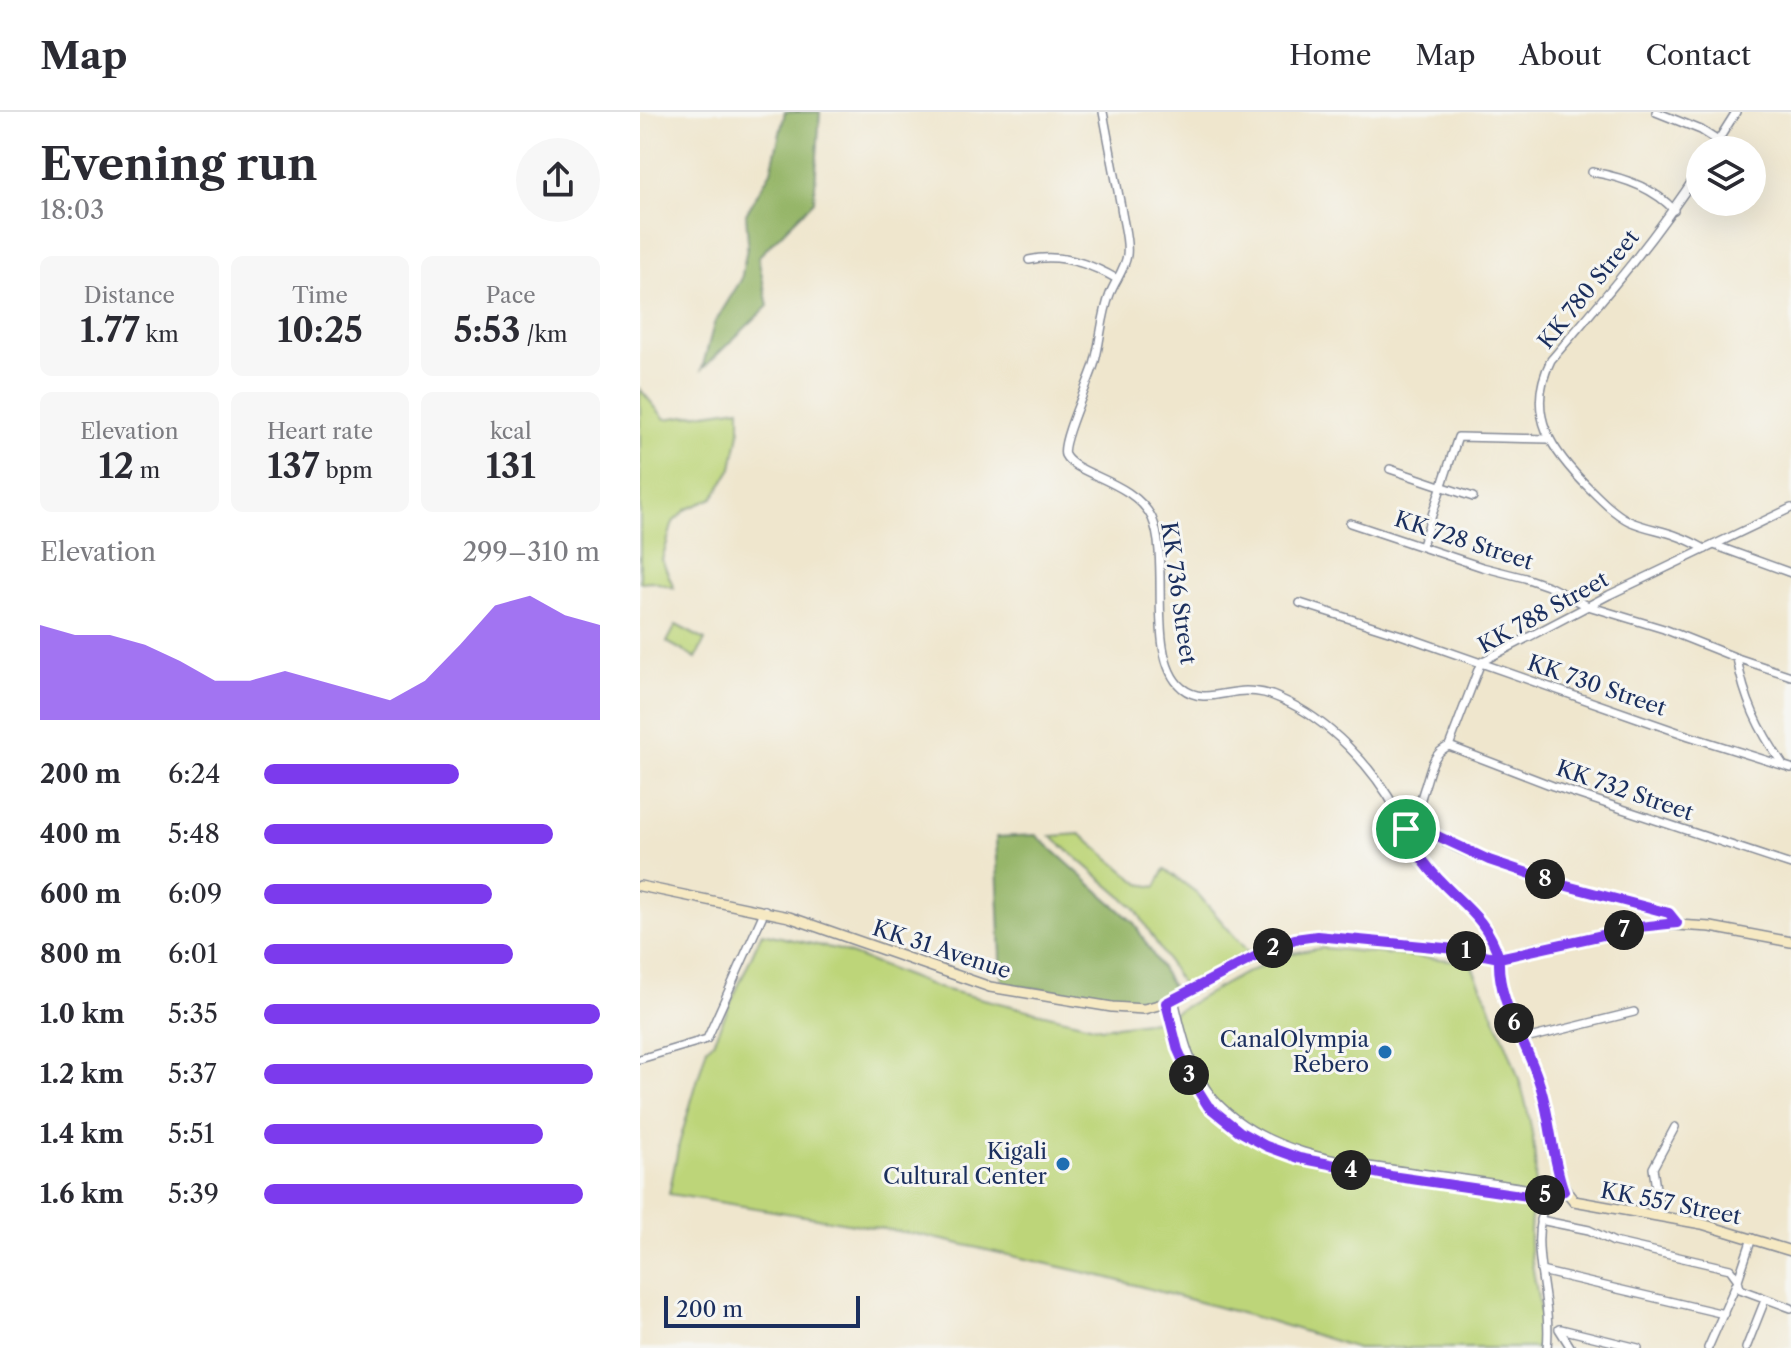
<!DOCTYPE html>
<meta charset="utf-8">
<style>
:root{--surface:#fff;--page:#f7f7f7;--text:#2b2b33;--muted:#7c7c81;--line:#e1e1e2;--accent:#7c3aed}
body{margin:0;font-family:"Libre Caslon Text",serif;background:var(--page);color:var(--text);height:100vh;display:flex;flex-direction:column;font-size:30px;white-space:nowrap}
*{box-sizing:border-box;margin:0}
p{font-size:26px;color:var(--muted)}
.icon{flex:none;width:44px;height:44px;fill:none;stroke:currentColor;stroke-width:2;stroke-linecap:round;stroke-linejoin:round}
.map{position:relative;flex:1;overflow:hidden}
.panel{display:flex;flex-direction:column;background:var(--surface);width:640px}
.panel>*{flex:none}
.buttons{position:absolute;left:1046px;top:24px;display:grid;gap:16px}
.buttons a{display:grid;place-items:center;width:80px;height:80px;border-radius:50%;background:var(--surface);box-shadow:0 8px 32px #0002;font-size:40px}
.scale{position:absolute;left:24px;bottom:20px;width:196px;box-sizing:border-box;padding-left:8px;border:4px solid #1b2f5e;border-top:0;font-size:22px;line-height:28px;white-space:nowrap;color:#1b2f5e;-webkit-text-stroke:6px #f6f6f2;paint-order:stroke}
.pin{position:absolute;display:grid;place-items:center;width:68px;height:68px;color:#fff;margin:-34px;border:4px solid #fff;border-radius:50%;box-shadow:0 2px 8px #0007}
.km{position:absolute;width:40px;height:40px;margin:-20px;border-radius:50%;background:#222;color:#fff;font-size:22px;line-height:40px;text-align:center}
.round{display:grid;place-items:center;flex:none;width:84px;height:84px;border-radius:42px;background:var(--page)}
.head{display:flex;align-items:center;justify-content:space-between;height:136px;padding:0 40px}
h1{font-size:44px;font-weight:700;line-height:60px}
.stats{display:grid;grid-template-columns:repeat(3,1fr);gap:12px;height:136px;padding:8px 40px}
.stats div{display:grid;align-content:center;border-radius:12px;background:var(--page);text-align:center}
.stats b{font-size:34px;font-weight:700}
.stats small{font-size:22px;font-weight:400}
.stats p{font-size:22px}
.chart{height:224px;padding:16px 40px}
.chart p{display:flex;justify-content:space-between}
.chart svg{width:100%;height:144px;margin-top:8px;fill:var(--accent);opacity:.7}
ul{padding:0 40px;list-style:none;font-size:26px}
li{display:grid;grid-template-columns:128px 96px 1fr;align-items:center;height:60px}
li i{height:20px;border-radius:10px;background:var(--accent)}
header{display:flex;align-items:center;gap:48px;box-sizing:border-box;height:112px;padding:0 40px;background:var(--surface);border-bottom:2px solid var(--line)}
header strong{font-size:38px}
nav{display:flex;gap:44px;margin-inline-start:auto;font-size:28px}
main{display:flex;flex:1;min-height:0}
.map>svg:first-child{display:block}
.green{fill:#bdd579;stroke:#6c826c;stroke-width:2}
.forest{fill:#96b669;stroke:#587264;stroke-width:2}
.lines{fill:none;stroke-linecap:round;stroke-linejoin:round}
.street-casing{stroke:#858a96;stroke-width:10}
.secondary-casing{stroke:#858a96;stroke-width:12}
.street{stroke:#fff;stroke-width:7}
.secondary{stroke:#f6e9c3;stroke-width:9}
.route-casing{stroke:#fff;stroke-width:16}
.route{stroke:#7c3aed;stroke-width:10}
.poi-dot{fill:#1f6fb2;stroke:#f6f6f2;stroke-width:3}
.labels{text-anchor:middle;stroke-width:6;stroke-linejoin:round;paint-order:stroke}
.street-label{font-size:22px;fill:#1b2f5e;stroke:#f6f6f2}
.poi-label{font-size:22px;fill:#1b2f5e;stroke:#f6f6f2;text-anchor:end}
</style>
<header>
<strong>Map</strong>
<nav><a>Home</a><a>Map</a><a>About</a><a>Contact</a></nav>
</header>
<main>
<section class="panel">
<div class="head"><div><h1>Evening run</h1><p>18:03</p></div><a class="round"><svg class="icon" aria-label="share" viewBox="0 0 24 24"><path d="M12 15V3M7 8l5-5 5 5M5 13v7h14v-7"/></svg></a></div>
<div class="stats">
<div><p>Distance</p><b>1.77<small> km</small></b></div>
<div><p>Time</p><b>10:25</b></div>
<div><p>Pace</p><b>5:53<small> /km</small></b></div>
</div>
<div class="stats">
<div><p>Elevation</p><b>12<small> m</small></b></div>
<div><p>Heart rate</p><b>137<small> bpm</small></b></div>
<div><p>kcal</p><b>131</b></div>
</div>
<div class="chart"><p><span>Elevation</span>299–310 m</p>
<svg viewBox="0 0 160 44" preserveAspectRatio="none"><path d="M0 44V15L10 18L20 18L30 21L40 26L50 32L60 32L70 29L80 32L90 35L100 38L110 32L120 21L130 9L140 6L150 12L160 15V44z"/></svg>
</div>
<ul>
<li><b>200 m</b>6:24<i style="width:58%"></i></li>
<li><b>400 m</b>5:48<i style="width:86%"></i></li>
<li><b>600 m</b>6:09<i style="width:68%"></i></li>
<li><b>800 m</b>6:01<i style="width:74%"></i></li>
<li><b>1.0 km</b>5:35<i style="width:100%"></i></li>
<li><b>1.2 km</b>5:37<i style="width:98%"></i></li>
<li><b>1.4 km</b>5:51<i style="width:83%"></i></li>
<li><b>1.6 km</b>5:39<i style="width:95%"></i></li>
</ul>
</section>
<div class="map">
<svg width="1151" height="1236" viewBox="0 0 1151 1236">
<rect width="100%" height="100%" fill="#f6f6f2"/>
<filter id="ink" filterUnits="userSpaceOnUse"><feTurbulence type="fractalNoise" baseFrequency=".0125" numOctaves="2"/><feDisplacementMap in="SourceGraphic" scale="16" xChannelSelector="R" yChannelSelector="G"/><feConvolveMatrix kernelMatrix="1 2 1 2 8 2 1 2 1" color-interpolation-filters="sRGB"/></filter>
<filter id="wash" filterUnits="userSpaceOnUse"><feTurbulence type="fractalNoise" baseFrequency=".006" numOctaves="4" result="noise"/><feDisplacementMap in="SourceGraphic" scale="32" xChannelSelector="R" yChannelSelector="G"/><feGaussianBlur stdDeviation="1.8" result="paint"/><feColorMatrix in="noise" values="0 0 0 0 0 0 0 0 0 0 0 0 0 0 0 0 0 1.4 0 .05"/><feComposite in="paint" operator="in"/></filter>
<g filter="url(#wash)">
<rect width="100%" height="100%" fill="#efe6cd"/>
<!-- green -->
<g class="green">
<polygon points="0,277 25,307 100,296 100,316 92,356 73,386 47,397 33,410 22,448 34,476 12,469 0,470"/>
<polygon points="36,513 65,528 56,546 27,530"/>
<polygon points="440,722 500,772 516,775 525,757 557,781 608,840 544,876 495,796 411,724"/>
<path d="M 122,821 L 200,838 L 298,876 L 462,916 L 521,908 L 601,863 L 652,841 L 683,836 L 830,850 C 859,914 890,976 895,1047 C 898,1075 888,1104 890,1133 C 892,1170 905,1196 900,1236 L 717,1236 L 630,1209 L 465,1165 L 281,1123 L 29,1082 L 39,1032 L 67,935 L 73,930 Z"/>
</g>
<!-- forest -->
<g class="forest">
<polygon points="145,0 180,0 174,89 118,145 128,194 62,257 74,212 101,168 108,130 106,102 131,59"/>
<polygon points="396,723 494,811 536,881 502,890 362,872 356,725"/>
</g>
</g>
<g filter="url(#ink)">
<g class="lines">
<defs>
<g id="street">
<path d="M 463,0 C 469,32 475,64 481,95 C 483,111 489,128 487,143 C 485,157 475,169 470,182 C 461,205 461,229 454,253 C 449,270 420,331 425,343 C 435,363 494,369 512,406 C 531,449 505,545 542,576 C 562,592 584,579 606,579 C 618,579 631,582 641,587 C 689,608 732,654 757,699 C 767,717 773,737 786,753 C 814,789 845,798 859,846"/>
<polyline points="1016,0 1061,18 1078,29"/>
<polyline points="1072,38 1096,0"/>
<path d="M 1060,57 C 1016,126 964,186 911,248 C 884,302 912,340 951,378 C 962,389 975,402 989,409 C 1004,416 1021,418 1037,424 C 1046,427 1056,432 1065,437"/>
<path d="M 952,60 C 982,65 1013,75 1034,98"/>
<path d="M 389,148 C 420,141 451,152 477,167"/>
<polyline points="750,357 833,385"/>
<polyline points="710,411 842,455 885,466 908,474 948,494 1024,517 1097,546 1151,564"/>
<polyline points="782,433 818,325 908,327"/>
<polyline points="1074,433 1151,461"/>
<polyline points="660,491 761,523 1049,624 1151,656"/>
<path d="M 1097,546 C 1104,587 1119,618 1142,651"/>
<polyline points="809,634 913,674 1151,753"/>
<path d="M 1037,811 L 1029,801 C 984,790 809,747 785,715 C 775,701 780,689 785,674 C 790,659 792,641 809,634 L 841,550 L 969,483 L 1151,396"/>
<path d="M 534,887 C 542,922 550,959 574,987 C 627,1046 716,1052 788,1062 C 824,1067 860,1072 897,1078 L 906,1082"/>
<polyline points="526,891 538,938 551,967 568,994 599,1019 626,1034 659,1046 751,1064 895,1085 924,1079"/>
<polyline points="881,928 994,900"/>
<polyline points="0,947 67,927 125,798"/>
<polyline points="1020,1104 1013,1056 1035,1015"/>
<polyline points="900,1108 949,1118 974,1130 1090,1157 1098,1168 1068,1236"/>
<polyline points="1112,1126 1098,1168 1100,1177 1151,1196"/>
<polyline points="901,1159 1084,1202"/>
<polyline points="919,1217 931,1236"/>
<polyline points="921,1217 998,1236"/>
<path d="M 907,1236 C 913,1182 885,1135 908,1083"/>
<polyline points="1106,1236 1125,1188"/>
</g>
<g id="secondary">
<polyline points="0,774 149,805 350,875 472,895 504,897 526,891 632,836 655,827 677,824 815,837 859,846 889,838 1019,812 1071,815 1151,830"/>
<path d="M 859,846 C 857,892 886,928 899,970 C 911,1007 908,1061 934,1089 L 1062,1112 L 1151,1139"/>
</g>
</defs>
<!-- street casing -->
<use href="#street" class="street-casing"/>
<!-- secondary casing -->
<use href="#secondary" class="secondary-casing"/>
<!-- street -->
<use href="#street" class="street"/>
<!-- secondary -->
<use href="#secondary" class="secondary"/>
</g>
</g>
<g class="lines" filter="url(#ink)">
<defs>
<path id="route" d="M 766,717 C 772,729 777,741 785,751 C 812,788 845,799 859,846 L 815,837 L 677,824 L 655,827 L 632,836 L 526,891 L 538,938 L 551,967 L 568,994 L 599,1019 L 626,1034 L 659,1046 L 751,1064 L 895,1085 L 924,1079 C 911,1044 911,1005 899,970 C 886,928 857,891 859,846 L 999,815 L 1037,811 L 1029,801 L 923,773 L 849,748 L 791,721 L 779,704 L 766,717"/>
</defs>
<!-- route casing -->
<use href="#route" class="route-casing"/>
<!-- route -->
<use href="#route" class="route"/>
</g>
<!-- markers -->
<g class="poi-dot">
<circle cx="745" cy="940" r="8"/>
<circle cx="423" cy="1052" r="8"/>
</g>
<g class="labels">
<!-- street labels -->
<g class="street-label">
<text transform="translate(948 177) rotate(-51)" y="8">KK 780 Street</text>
<text transform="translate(824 428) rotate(18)" y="8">KK 728 Street</text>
<text transform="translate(539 481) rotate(82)" y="8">KK 736 Street</text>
<text transform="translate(903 500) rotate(-29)" y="8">KK 788 Street</text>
<text transform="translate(957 573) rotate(19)" y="8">KK 730 Street</text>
<text transform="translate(985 678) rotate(19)" y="8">KK 732 Street</text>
<text transform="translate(302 837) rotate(18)" y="8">KK 31 Avenue</text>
<text transform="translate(1031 1091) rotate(11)" y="8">KK 557 Street</text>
</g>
<!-- poi labels -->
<g class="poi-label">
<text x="729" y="935">CanalOlympia<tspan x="729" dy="25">Rebero</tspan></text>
<text x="407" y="1047">Kigali<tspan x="407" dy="25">Cultural Center</tspan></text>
</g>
</g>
</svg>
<div class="buttons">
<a><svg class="icon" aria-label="layers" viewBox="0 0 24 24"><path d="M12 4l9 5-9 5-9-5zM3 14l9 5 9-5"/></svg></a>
</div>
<div class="scale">200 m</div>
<div class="pin" style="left:766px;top:717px;background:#1e9e55"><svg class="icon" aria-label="arrive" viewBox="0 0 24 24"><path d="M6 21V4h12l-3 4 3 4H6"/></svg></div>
<b class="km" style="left:826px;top:839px">1</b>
<b class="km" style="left:633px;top:836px">2</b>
<b class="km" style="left:549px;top:963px">3</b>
<b class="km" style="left:711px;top:1058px">4</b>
<b class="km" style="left:905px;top:1083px">5</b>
<b class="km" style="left:874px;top:911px">6</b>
<b class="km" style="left:984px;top:818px">7</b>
<b class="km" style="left:905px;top:767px">8</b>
</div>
</main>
